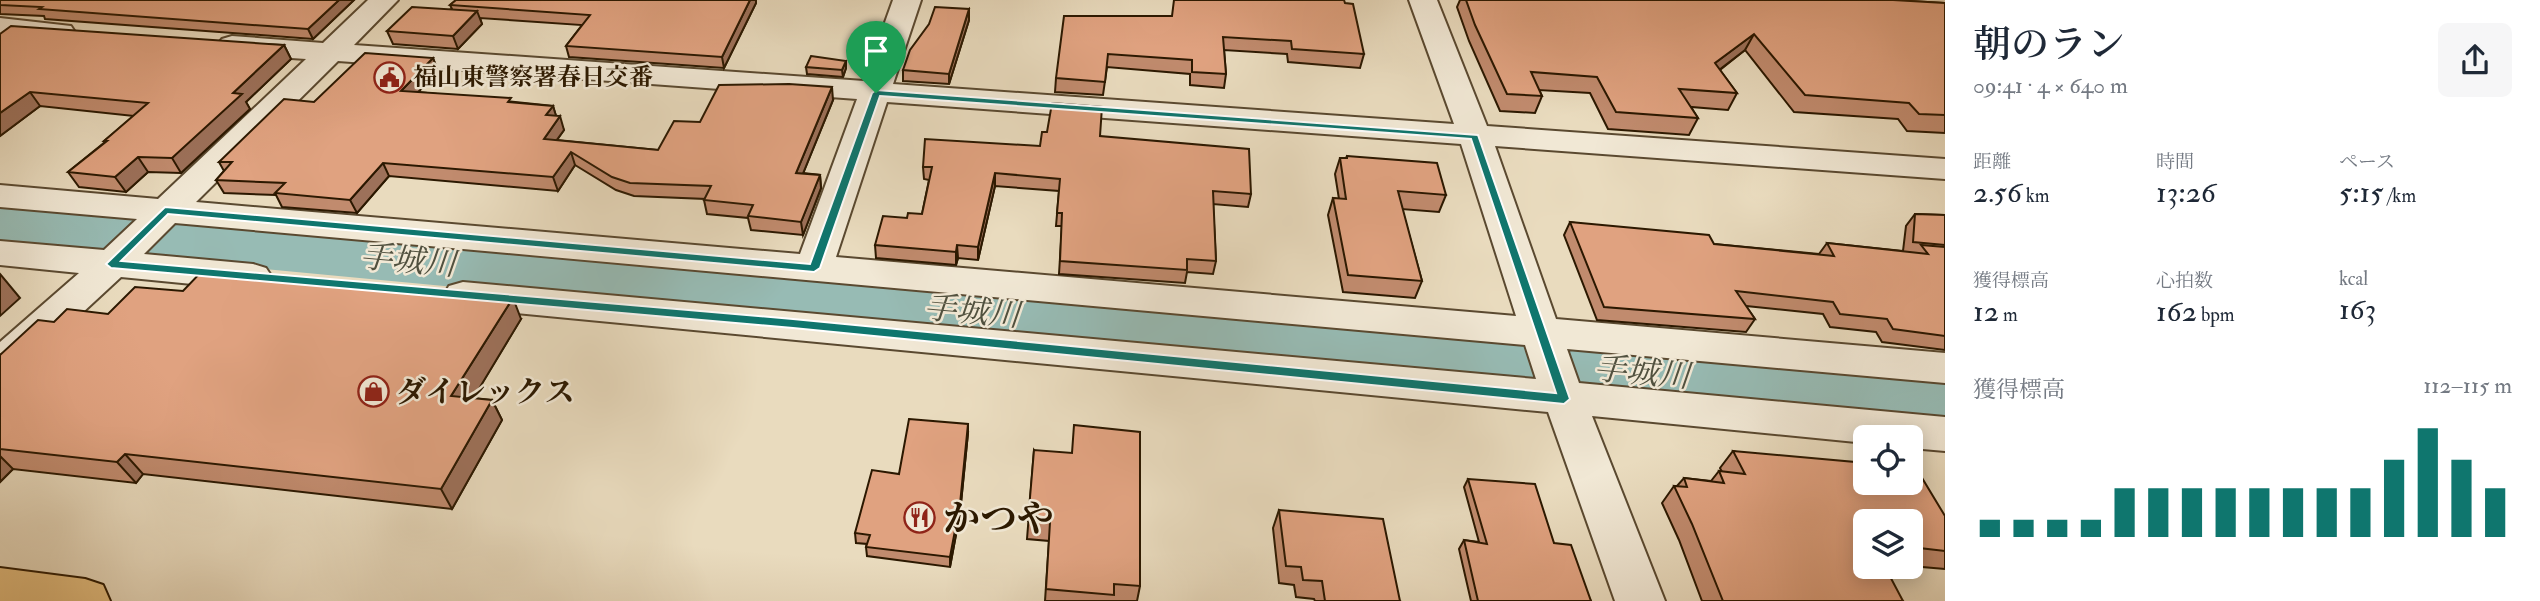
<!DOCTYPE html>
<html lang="ja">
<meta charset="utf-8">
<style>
:root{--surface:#fff;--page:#f6f6f7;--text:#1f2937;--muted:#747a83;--accent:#0f766e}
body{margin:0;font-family:"IM FELL Double Pica","Noto Serif JP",serif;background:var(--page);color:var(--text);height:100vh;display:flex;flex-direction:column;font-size:26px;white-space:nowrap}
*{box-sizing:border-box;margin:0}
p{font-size:23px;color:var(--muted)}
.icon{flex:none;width:38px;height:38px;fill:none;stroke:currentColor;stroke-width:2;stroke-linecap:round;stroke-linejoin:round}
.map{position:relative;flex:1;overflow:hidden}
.side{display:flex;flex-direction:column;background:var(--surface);width:595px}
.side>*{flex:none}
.buttons{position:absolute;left:1853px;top:425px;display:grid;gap:14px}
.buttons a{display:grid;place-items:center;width:70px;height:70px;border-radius:10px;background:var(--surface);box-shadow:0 4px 18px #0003;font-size:35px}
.pin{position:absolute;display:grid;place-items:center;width:60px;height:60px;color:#fff;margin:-72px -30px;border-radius:50% 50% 50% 0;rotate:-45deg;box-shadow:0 0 7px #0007}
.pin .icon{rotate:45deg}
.round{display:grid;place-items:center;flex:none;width:74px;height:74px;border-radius:10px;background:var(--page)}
.summary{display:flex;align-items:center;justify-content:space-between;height:119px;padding:0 28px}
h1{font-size:38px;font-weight:600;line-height:52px}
.figures{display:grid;grid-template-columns:repeat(3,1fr);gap:10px;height:119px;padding:7px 28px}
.figures div{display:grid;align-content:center}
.figures b{font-size:30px;font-weight:600}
.figures small{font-size:19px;font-weight:400}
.figures p{font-size:19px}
.chart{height:196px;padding:14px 28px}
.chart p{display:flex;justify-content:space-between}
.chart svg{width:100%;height:126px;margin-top:7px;stroke:var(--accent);stroke-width:6}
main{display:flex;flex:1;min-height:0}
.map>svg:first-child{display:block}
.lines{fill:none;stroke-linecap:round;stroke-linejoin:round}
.river{fill:#97bbb4;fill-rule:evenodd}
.minor-casing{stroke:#5a4930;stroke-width:4}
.major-casing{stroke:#2b1800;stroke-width:4}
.minor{fill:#f1e8d5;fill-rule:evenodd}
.major{fill:#e4be7f;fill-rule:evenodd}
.wall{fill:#c18b6e;stroke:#2b1800;stroke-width:2}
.shaded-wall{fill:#9d715a;stroke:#2b1800;stroke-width:2}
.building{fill:#e0a280;stroke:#2b1800;stroke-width:2}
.route{fill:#0f766e;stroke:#fff;stroke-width:2;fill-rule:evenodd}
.labels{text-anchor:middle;stroke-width:5;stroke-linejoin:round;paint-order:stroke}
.far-poi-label{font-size:24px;font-weight:bold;fill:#2b1800;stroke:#f1e8d5;text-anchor:start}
.poi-label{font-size:30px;font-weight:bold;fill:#2b1800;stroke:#f1e8d5;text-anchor:start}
.water-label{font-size:32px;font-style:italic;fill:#51513f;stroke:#f1e8d5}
.near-poi-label{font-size:37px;font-weight:bold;fill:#2b1800;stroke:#f1e8d5;text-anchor:start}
</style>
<main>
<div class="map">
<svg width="1945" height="601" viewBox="0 0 1945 601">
<rect width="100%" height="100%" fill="#e9dbbe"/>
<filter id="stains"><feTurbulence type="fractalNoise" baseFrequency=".00286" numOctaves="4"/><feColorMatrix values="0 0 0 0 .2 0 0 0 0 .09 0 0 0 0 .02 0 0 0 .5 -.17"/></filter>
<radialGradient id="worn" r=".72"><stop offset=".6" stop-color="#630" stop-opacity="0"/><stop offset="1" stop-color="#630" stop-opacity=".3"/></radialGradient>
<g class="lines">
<!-- river -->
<polygon class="river" points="0,202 1945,370 1945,428 0,244"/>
<defs>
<g id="minor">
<path d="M 368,0 L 398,0 L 354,45 L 864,81 L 893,0 L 921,0 L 893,84 L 1454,124 L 1409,0 L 1437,0 L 1487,126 L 1945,159 L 1945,179 L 1495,146 L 1556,319 L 1945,353 L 1945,383 L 1567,349 L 1579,383 L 1945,417 L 1945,451 L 1911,448 L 1911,438 L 1866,438 L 1866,443 L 1592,416 L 1665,601 L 1615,601 L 1548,412 L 463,308 L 449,304 L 444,295 L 449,286 L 463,282 L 1536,379 L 1525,345 L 175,223 L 144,254 L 253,264 L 266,268 L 272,277 L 266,286 L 253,290 L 121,277 L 14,376 L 0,380 L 0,342 L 79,273 L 0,265 L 0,241 L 104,250 L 137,219 L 0,207 L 0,185 L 158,199 L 306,59 L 232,54 L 222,51 L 217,45 L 222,39 L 232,36 L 323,43 ZM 338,61 L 857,99 L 800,254 L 196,202 ZM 887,102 L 1461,144 L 1516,316 L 836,257 Z"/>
<polygon points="0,18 71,26 75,32 71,38 61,41 0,36"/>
</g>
<polygon id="major" points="0,568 85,579 103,585 110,601 0,601"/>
</defs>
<!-- minor casing -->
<use href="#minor" class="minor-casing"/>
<!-- major casing -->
<use href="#major" class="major-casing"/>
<!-- minor -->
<use href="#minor" class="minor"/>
<!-- major -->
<use href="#major" class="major"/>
</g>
<!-- wall -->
<g class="wall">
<polygon points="0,0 354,0 313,39 45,19 44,16 0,14"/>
<polygon points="456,0 756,0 756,3 724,68 569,57 566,46 582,25 480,18 482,24 458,49 393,44 387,31 452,9 450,5"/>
<polygon points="1460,0 1893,0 1945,3 1945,133 1907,131 1898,119 1794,112 1745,50 1720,70 1737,93 1728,110 1691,107 1698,118 1689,135 1608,129 1590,93 1539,90 1542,96 1535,113 1500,111 1469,41 1457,7"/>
<polygon points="969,9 969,20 949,84 903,81 903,70"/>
<polygon points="1172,16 1364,54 1360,68 1288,62 1287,54 1224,50 1226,74 1224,88 1190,85 1190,74 1107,67 1103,95 1055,92 1056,78"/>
<polygon points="0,34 284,45 291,59 246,102 250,109 181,173 148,172 126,192 79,187 68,172 105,142 104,141 134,116 40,106 0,136"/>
<polygon points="433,58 438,71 418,92 553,106 556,116 564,130 557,140 658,150 700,122 833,100 803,173 820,175 821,188 803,235 751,230 748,218 707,214 704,200 705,199 634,196 616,190 575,165 558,191 389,176 357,213 282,207 276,195 224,193 216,180 224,171 219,162 314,102"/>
<polygon points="846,61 846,68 843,77 807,74 806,67"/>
<polygon points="1100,136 1251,194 1248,207 1213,204 1216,261 1213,274 1187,272 1185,283 1059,274 1062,226 1056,226 1059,191 995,186 978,260 958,258 956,265 876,258 875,245 907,218 922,214 929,180 924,179 923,167"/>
<polygon points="1347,156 1446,195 1439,212 1402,209 1422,281 1415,298 1343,292 1328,215 1333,198 1339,199 1335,174 1340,158 1346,158"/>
<polygon points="1915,214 1945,215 1945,350 1882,342 1876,332 1830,327 1823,314 1746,306 1755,319 1746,332 1597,320 1564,235 1570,222 1714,244 1819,254 1827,243 1903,251 1906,226"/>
<polygon points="108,314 521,319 473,398 492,400 502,420 452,509 143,474 136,483 13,469 0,482 0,355 54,322"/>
<polygon points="968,433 960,513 950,567 867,556 866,547 867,544 856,543 855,533 899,474"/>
<polygon points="1034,450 1140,586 1137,601 1045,601 1049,541 1027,539"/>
<polygon points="1733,451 1945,516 1945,569 1911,566 1911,522 1866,522 1866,567 1903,601 1702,601 1679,540 1662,503 1674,486 1677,486 1684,478 1711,481 1719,471 1722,472 1720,468"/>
<polygon points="1468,479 1554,543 1591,601 1471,601 1459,549 1464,540 1479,542 1464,487"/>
<polygon points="1279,510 1400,601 1315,601 1314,599 1296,597 1294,585 1279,583 1273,528"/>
</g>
<!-- shaded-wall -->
<g class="shaded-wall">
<polygon points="339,0 354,0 313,39 308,29"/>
<polygon points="750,0 756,0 756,3 724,68 722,57"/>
<polygon points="969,9 969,20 949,84 949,74"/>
<polygon points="477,11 482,24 458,49 453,36"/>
<polygon points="1754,34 1745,50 1706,80 1715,63"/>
<polygon points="284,45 291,59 246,102 250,109 181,173 172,158 233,93"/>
<polygon points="433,58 438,71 407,104 401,91"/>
<polygon points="846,61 846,68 843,77 842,70"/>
<polygon points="832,87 833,100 798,186 796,173"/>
<polygon points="30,92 40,106 0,136 0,113"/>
<polygon points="553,106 557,119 546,115"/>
<polygon points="560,116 564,130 548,152 544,139"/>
<polygon points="571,152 575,165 558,191 553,177"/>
<polygon points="138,157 148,172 126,192 115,177"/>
<polygon points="383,163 389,176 357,213 350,200"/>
<polygon points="995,173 995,186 978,260 978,247"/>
<polygon points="820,175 821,188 803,235 801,222"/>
<polygon points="957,245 958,258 956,265 956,252"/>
<polygon points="0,274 20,298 0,316"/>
<polygon points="513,298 521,319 462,417 451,396"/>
<polygon points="492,400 502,420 452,509 441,489"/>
<polygon points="968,424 968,433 960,513 950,567 950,557"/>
<polygon points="125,454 143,474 136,483 117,462"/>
<polygon points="0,456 13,469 0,482"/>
</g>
<!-- building -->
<g class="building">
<polygon points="0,0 339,0 308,29 39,9 42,7 0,5"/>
<polygon points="456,0 750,0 722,57 566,46 590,15 450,5"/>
<polygon points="1174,0 1344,0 1345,3 1353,4 1364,54 1292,49 1291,41 1223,37 1226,74 1192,72 1192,60 1108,54 1105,82 1056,78 1064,16 1172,16"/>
<polygon points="1466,0 1893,0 1945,3 1945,115 1919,114 1909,103 1805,95 1754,34 1715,63 1737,93 1679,89 1698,118 1616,112 1597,77 1531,72 1542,96 1507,94 1475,25"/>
<polygon points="412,7 477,11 453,36 387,31"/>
<polygon points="935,7 969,9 949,74 903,70 910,50 929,24"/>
<polygon points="11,26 284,45 233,93 242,94 172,158 138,157 115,177 68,172 107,141 104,141 148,103 30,92 0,113 0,34"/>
<polygon points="365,53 433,58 401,91 511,98 508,102 553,106 546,115 560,116 544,139 658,150 674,121 700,122 719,85 789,84 832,87 796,173 820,175 801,222 748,216 753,205 704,200 711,186 630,183 612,177 571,152 553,177 383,163 350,200 275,193 285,183 216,180 232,162 219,162 284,99 314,102"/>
<polygon points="811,56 846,61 842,70 806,67"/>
<polygon points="1052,103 1102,107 1100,136 1249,149 1251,194 1213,191 1216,261 1187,259 1187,270 1060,261 1062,213 1057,213 1060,179 995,173 978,247 957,245 956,252 875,245 883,216 907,218 908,213 922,214 932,167 923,167 925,139 1040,146 1042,132 1047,132"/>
<polygon points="1347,156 1437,163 1446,195 1398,191 1422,281 1348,275 1333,198 1346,199 1340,158 1347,158"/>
<polygon points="1915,214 1945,215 1945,245 1913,242"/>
<polygon points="1570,222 1709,235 1714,244 1834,256 1827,243 1928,254 1921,245 1945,247 1945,336 1893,329 1887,319 1840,314 1833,302 1736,291 1755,319 1604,307"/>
<polygon points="204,269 513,298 451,396 492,400 441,489 125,454 117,462 0,449 0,355 38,320 54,322 67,309 108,314 135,287 183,291"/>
<polygon points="909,419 968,424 960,504 950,557 866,547 870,535 855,533 872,470 899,474"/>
<polygon points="1074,425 1140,432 1140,586 1114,584 1114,595 1046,589 1050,522 1028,521 1034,450 1072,453"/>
<polygon points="1733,451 1866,463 1866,483 1911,483 1911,467 1916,468 1945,516 1945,551 1911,547 1911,522 1866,522 1866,567 1885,567 1903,601 1723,601 1692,524 1674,486 1687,487 1684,478 1724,483 1719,471 1745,474"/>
<polygon points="1468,479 1535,484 1554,543 1571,545 1591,601 1478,601 1464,540 1487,544"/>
<polygon points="1279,510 1383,519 1400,601 1325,601 1322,581 1303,580 1301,567 1286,566"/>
</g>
<!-- route -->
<path class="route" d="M 876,90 L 1478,135 L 1570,399 L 1564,404 L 793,328 L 111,268 L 106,264 L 165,207 L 810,264 L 872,93 ZM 880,96 L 1471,139 L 1556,393 L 793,319 L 121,261 L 168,214 L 814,272 L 820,268 Z"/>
<!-- icons -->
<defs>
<symbol id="civic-ring" viewBox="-11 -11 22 22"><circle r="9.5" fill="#f1e8d5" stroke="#8f2418" stroke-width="1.5"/><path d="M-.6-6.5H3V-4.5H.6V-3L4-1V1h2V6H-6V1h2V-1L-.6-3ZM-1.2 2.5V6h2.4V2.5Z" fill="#8f2418"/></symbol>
<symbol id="shop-ring" viewBox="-11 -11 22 22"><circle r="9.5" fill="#f1e8d5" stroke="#8f2418" stroke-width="1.5"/><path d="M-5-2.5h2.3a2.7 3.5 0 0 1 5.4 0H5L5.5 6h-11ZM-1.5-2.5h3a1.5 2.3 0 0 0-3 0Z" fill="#8f2418"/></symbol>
<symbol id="restaurant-ring" viewBox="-11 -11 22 22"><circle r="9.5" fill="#f1e8d5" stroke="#8f2418" stroke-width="1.5"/><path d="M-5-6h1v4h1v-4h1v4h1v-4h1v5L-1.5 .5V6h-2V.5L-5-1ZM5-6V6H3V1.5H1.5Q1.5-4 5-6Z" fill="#8f2418"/></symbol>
</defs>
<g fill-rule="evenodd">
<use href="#civic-ring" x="372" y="60" width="35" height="35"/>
<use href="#shop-ring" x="356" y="374" width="35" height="35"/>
<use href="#restaurant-ring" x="902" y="500" width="35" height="35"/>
</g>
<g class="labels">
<!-- far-poi labels -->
<g class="far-poi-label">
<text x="413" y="85">福山東警察署春日交番</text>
</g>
<!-- poi labels -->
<g class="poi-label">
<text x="396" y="402">ダイレックス</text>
</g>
<!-- water labels -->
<g class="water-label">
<text transform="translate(408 260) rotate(5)" y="11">手城川</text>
<text transform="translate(972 311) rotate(5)" y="11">手城川</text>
<text transform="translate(1642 372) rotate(5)" y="11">手城川</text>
</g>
<!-- near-poi labels -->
<g class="near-poi-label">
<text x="943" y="531">かつや</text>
</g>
</g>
<rect width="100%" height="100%" filter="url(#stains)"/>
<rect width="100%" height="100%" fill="url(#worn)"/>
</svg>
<div class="buttons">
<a><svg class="icon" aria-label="locate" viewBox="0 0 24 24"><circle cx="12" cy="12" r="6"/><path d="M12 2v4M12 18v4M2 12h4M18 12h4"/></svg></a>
<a><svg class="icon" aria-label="layers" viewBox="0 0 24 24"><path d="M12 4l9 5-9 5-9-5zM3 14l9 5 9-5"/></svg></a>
</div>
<div class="pin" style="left:876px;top:93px;background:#1e9e55"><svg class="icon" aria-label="arrive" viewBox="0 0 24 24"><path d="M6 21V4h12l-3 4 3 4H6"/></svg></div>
</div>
<section class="side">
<div class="summary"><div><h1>朝のラン</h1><p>09:41 · 4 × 640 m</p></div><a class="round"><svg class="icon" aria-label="share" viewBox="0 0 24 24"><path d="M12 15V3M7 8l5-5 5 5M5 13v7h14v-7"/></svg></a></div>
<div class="figures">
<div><p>距離</p><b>2.56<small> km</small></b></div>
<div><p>時間</p><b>13:26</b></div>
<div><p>ペース</p><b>5:15<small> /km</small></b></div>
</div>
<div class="figures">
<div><p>獲得標高</p><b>12<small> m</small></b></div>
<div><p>心拍数</p><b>162<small> bpm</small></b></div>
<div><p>kcal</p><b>163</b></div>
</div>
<div class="chart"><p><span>獲得標高</span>112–115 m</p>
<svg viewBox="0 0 160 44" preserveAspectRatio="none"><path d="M5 44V38M15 44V38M25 44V38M35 44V38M45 44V27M55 44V27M65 44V27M75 44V27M85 44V27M95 44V27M105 44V27M115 44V27M125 44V17M135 44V6M145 44V17M155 44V27"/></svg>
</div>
</section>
</main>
